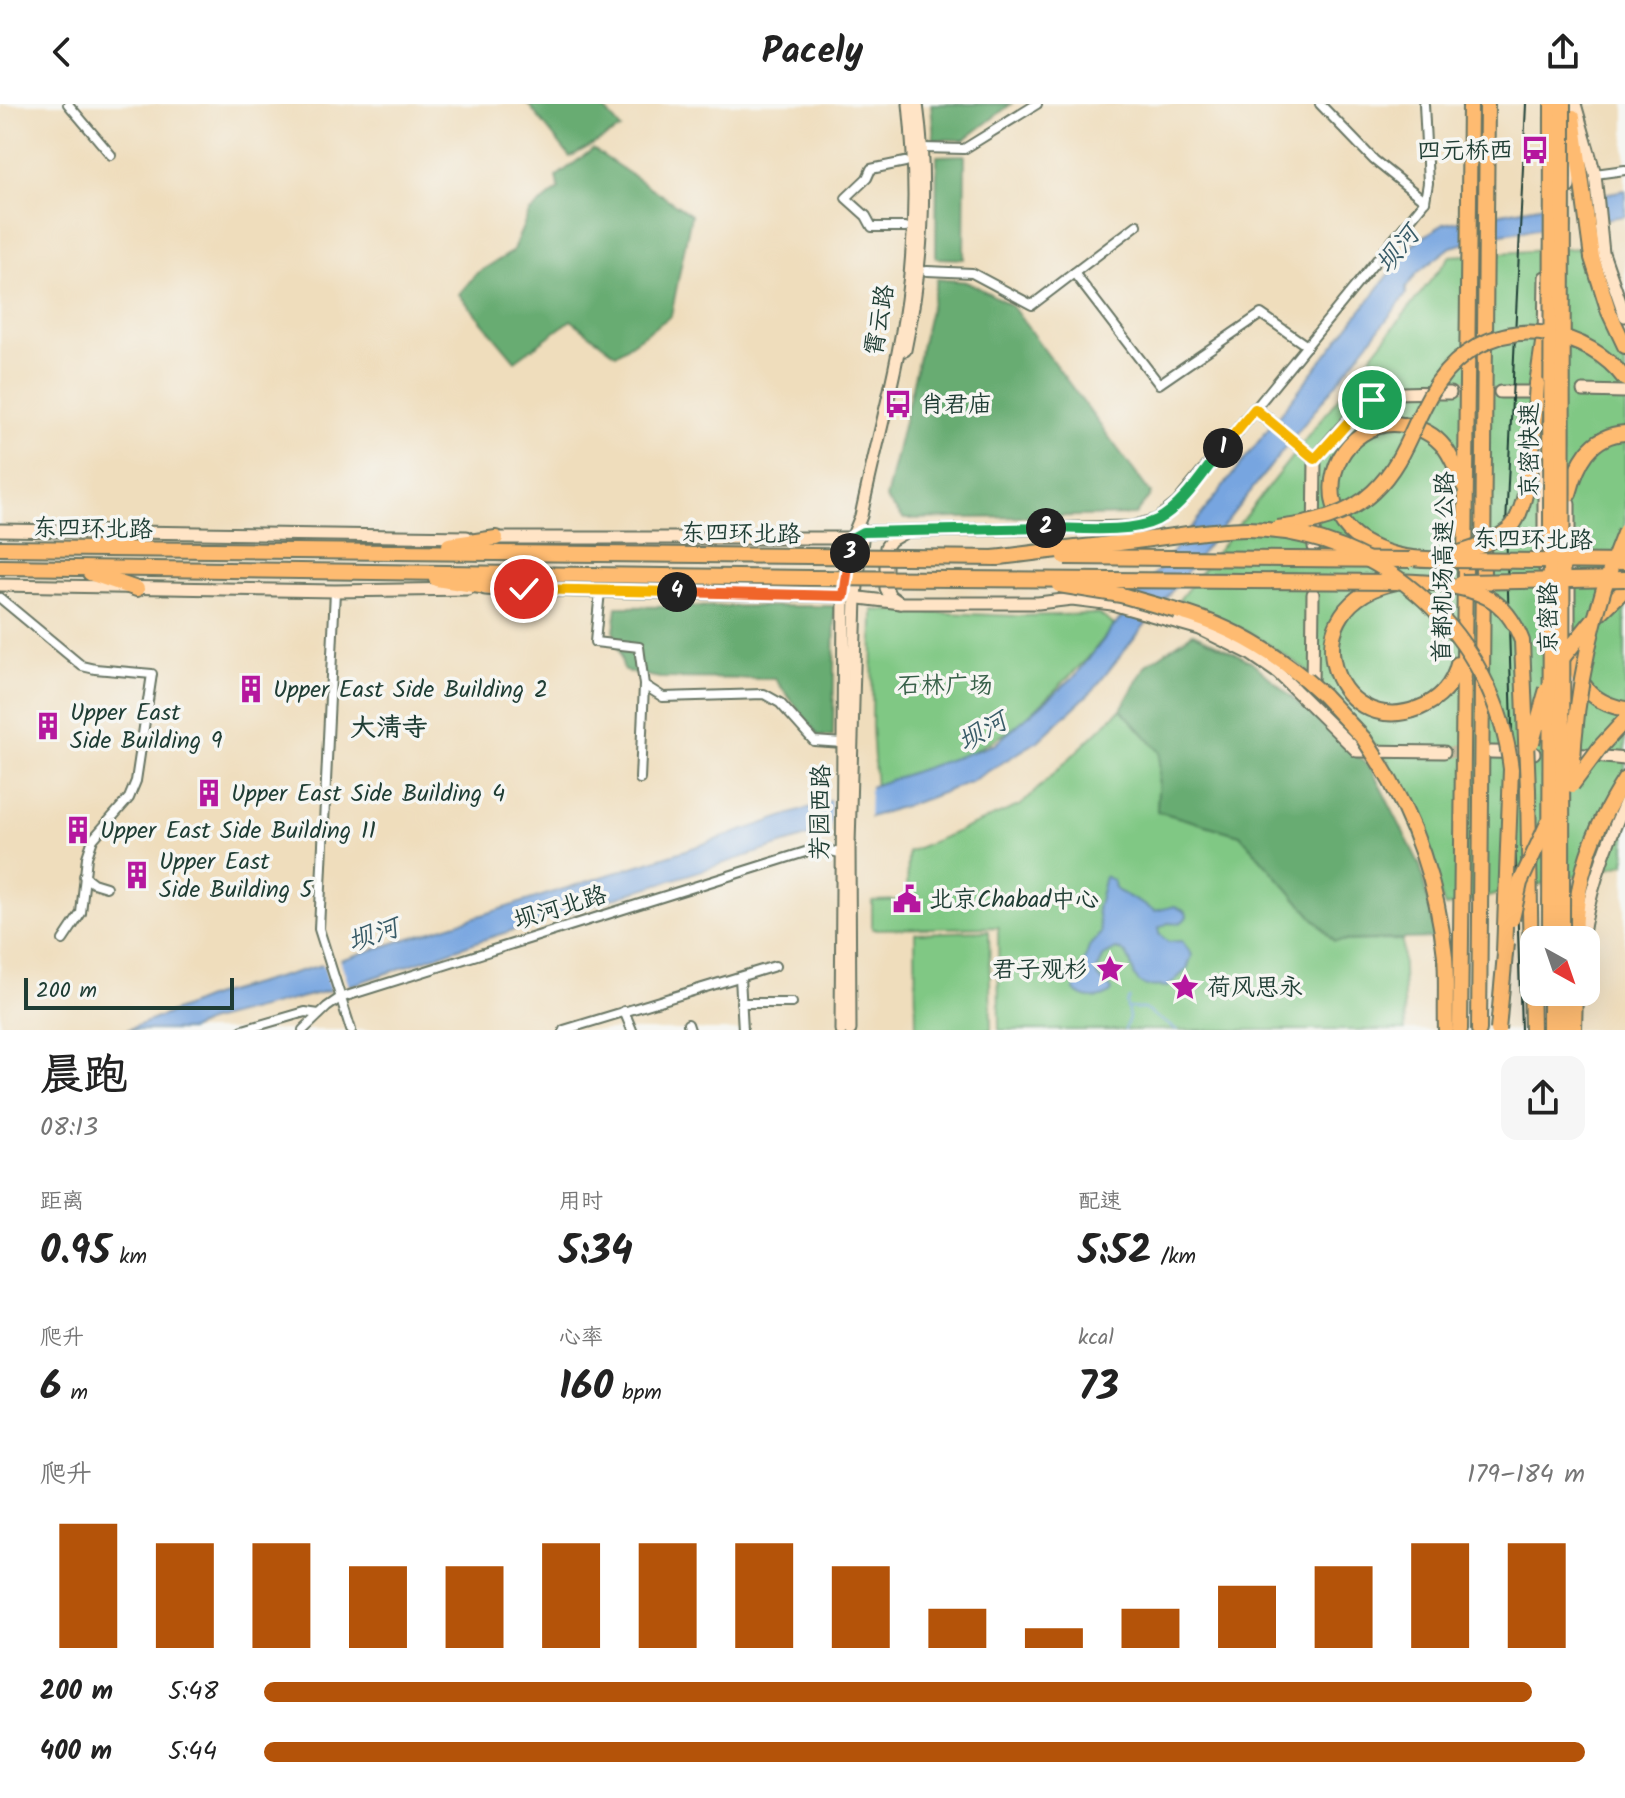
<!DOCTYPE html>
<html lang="zh">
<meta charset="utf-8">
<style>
:root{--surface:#fff;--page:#f6f6f6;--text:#222;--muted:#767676;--accent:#b45309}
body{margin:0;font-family:Kalam,"LXGW WenKai TC",sans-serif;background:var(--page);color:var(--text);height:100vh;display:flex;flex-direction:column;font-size:30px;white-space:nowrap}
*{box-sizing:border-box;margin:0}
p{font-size:26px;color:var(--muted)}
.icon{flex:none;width:44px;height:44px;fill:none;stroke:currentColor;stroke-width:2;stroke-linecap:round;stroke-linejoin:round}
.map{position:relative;height:926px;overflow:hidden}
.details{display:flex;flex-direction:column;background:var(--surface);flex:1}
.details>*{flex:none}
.needle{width:52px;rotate:140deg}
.controls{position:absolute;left:1520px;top:822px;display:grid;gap:16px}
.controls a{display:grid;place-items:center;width:80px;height:80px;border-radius:16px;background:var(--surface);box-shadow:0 8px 32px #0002;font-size:40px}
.scale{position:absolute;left:24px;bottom:20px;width:210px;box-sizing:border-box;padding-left:8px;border:4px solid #1f3d34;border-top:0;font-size:22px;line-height:28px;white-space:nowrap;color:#1f3d34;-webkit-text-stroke:6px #f6f6f2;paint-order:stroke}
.pin{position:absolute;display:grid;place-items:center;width:68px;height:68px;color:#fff;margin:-34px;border:4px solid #fff;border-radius:50%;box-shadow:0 2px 8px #0007}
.km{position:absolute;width:40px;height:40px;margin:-20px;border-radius:50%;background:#222;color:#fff;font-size:22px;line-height:40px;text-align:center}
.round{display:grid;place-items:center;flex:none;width:84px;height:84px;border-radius:16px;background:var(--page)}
.headline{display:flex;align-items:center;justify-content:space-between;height:136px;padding:0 40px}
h1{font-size:44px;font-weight:700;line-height:60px}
.stats{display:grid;grid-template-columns:repeat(3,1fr);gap:12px;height:136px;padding:8px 40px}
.stats div{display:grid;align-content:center}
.stats b{font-size:40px;font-weight:700}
.stats small{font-size:22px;font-weight:400}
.stats p{font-size:22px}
.chart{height:224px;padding:16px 40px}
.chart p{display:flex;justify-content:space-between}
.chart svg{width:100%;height:144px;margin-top:8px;stroke:var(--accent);stroke-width:6}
ul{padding:0 40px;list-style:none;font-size:26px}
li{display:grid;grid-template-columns:128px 96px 1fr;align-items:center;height:60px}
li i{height:20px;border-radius:10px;background:var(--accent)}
header{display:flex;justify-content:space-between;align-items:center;height:104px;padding:0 40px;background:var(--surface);font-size:36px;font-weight:700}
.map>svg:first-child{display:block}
.green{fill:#80c884;stroke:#50825c;stroke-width:2}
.forest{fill:#68ac72;stroke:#447453;stroke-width:2}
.water{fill:#77a5e0;stroke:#4b718a;stroke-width:2}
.pier{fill:#efddbc}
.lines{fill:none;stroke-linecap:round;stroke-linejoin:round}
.stream{stroke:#77a5e0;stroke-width:2}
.secondary-tunnel{stroke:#c5bda1;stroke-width:11;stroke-dasharray:11 5.5;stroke-linecap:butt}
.street-casing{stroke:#687564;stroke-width:12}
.secondary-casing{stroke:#687564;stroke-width:15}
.highway-casing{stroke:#687564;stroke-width:18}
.street{stroke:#fff;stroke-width:8}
.secondary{stroke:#ffe4c6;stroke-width:11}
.highway{stroke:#febb71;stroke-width:14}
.rail{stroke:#1f3d34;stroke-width:2}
.highway-bridge-casing{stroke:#687564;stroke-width:18;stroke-linecap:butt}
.highway-bridge{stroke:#febb71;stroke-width:14}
.split-1-casing{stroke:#fff;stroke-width:16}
.split-2-casing{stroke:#fff;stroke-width:16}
.split-3-casing{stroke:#fff;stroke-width:16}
.split-4-casing{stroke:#fff;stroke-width:16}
.split-5-casing{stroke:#fff;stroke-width:16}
.split-1{stroke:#f5b400;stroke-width:10}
.split-2{stroke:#22a559;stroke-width:10}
.split-3{stroke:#22a559;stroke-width:10}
.split-4{stroke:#f0652b;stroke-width:10}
.split-5{stroke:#f5b400;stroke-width:10}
.labels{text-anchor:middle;stroke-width:7;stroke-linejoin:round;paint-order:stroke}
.poi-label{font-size:24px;fill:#1f3d34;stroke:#f6f6f2;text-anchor:start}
.street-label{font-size:24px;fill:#1f3d34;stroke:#f6f6f2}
.park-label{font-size:24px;fill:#376048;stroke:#f6f6f2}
.water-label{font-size:26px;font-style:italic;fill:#395c68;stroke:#f6f6f2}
.neighbourhood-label{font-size:26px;font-weight:bold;fill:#1f3d34;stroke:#f6f6f2}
</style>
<header><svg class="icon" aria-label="back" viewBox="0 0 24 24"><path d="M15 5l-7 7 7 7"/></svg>Pacely<svg class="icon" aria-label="share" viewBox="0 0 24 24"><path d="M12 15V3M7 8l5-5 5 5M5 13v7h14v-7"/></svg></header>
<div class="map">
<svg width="1625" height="926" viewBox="0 0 1625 926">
<rect width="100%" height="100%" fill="#f6f6f2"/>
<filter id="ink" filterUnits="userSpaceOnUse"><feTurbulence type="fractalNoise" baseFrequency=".0125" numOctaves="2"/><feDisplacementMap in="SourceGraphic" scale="16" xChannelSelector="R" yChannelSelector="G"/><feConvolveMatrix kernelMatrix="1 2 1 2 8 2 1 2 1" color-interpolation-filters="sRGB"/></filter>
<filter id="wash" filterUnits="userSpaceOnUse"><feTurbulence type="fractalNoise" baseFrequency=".006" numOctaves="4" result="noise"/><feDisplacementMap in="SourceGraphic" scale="32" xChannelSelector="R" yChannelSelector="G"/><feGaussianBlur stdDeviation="1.8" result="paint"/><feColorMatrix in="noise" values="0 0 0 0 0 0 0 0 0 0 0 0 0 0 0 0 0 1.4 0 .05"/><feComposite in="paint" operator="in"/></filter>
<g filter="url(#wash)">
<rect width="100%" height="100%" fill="#efddbc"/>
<!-- green -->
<g class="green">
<polygon points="1580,144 1625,251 1625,760 1445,803 1387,656 1305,565 1254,531 1179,496 1450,152"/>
<polygon points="873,506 1017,512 1099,510 1114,521 1087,555 1018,622 957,656 876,687 872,623"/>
<polygon points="1121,605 1160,648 1157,707 1240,731 1334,837 1402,836 1405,926 999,926 998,823 872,825 872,797 907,796 908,748 1021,701"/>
<polygon points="989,827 991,926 916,926 915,829"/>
</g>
<!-- forest -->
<g class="forest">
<polygon points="528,0 600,0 621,25 570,53"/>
<polygon points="931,0 1011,0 964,36 934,35"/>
<polygon points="593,45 691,111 671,212 616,250 571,216 515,257 459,190 477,169 512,148 529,109 559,85 556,73"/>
<polygon points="965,51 964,155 936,154 937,52"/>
<polygon points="937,175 968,178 1011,201 1151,390 1135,411 904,415 886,395"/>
<polygon points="835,502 833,633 819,632 775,575 660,574 624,567 614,527 617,503"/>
<polygon points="1193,529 1251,557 1371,664 1420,761 1436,834 1334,837 1240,731 1157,707 1160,648 1121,605 1146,561"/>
</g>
<!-- water -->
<g class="water">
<polygon points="1625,86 1625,112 1501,130 1451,143 1417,169 1406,184 1406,191 1094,585 1038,637 970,678 926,695 479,837 358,879 207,918 190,926 127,926 212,892 350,853 686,746 995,640 1076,571 1413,140 1443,120"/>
<path d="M 1105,772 L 1113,777 L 1116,786 L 1155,807 L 1175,802 L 1186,808 L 1187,812 C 1183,820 1176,820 1168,819 L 1159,824 L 1159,830 L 1168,838 L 1182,837 L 1192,851 L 1187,865 L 1168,883 C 1160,881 1149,885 1142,880 C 1128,872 1136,849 1116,845 L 1104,852 L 1096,868 L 1099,874 L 1112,885 L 1111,888 C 1100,897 1084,896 1074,886 L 1090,841 L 1101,829 L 1097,805 Z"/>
</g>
<!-- pier -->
<g class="pier">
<polygon points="1600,86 1605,119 1543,128 1543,97"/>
<polygon points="870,678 869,718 830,729 831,691"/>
<polygon points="339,852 350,885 332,890 322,857"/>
</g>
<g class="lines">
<!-- stream -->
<g class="stream">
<polyline points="1127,904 1144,905 1177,926"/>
<polyline points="1125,926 1129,913 1126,899 1129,894"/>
</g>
</g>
</g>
<g filter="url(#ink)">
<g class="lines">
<!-- secondary-tunnel -->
<g class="secondary-tunnel">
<polyline points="1450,289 1500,288"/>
<polyline points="1444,648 1487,648"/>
</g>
<defs>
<g id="street">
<polyline points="68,0 111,51"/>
<polyline points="1424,0 1428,79 1425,97"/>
<polyline points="922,44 964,45 1037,0"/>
<polyline points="905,58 871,65 867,74 846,94 866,112 872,123 905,123"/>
<polyline points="1595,70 1625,66"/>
<polyline points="927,167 972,169 1032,201 1137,121"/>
<polyline points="1074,169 1159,280 1261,210 1307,242"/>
<polyline points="1255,305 1425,97 1374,56 1320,0"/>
<polyline points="335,487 319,825 351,926"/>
<polyline points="600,487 595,538 639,543 644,581 663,593 764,590 780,599 814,637 843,639"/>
<polyline points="0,494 82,562 95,565 152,570 136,677 129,694 93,735 87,753 81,809 63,836"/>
<polyline points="640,675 644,581"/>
<polyline points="84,772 93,779 106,783"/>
<polyline points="740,873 743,926"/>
<polyline points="741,899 792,899"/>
<polyline points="624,907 632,926"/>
<polyline points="688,920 690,926"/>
<polyline points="243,926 305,908 319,910"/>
<polyline points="303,926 327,903 340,894 818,744 840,749"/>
<polyline points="564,926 775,862"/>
</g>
<g id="secondary">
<polyline points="1575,0 1595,70 1603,149 1625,212"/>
<polyline points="1569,83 1572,37"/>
<polyline points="1544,235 1545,173"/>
<path d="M 905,246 C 922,166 928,81 917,0"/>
<polyline points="1544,273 1544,463"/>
<polyline points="1583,287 1625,288"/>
<polyline points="1500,288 1528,288"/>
<polyline points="0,426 467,433"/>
<polyline points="489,434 852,434 863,428 1132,423 1157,416 1178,399 1255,305 1315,355"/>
<path d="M 1314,443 L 1315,355 C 1336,332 1359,295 1392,290 C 1411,287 1432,289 1450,289"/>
<polyline points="0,481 335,487 468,485"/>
<polyline points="485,485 844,492 901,499 1038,499 1072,495 1112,500 1200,525 1249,549 1278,569 1357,647 1444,648"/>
<polyline points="900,499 890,492 886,484 886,443 891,436 905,428"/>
<polyline points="1312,585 1313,490"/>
<polyline points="1569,611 1569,400"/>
<polyline points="1491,648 1534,649"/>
<polyline points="1575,650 1625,655"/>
<path d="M 1582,836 C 1589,788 1605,743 1625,699"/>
<path d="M 841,926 L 844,492 L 852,434 L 861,412 C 876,340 897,268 907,196 C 916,131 916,65 909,0"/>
<polyline points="850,926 849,740 856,492 863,426"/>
</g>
<g id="highway">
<polyline points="1573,13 1592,154 1609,208 1625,242"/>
<polyline points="1537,280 1543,239"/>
<path d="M 1569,390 C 1577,360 1590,331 1625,329"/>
<polyline points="449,441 496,434"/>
<polyline points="0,444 809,452"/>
<path d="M 1439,455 C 1413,456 1385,451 1362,437 C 1321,412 1324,355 1362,330 C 1374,322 1388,318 1403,321 C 1420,323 1434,330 1445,344 C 1453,355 1458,369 1464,382"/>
<polyline points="0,463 810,474"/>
<polyline points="90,469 137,485"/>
<polyline points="436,475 493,484"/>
<path d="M 1434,479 C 1422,479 1408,476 1397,478 C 1287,499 1332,638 1419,604 C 1439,596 1453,581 1458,560"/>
<path d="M 1177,507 C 1225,520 1266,543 1305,575"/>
<polyline points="1597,512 1625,485"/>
<path d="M 1570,544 C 1578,578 1588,598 1625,605"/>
<polyline points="1323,591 1364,635"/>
<path d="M 1377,655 C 1415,714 1438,783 1445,852 C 1447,876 1445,902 1446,926"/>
<polyline points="1528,686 1532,926"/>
<path d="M 1575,836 C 1575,774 1592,727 1625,675"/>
<polyline points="1460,926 1470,0"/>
<polyline points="1479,926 1487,0"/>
<polyline points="1550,926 1550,888"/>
<polyline points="1562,926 1562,888"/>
<polyline points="1574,926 1575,888"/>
</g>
</defs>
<!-- street casing -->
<use href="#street" class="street-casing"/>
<!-- secondary casing -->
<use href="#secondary" class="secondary-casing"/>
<!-- highway casing -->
<use href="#highway" class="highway-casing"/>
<!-- street -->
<use href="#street" class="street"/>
<!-- secondary -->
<use href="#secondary" class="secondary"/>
<!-- highway -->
<use href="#highway" class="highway"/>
<!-- rail -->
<polyline class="rail" points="1521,926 1506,421 1526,0"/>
<defs>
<g id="highway-bridge">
<path d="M 1278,424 C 1311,420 1348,412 1373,388 C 1421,343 1414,278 1478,242 C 1500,230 1523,226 1548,230 C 1578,235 1606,250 1625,275"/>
<polyline points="809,452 1000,454"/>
<polyline points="1065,453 1410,456"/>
<path d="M 993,454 C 1045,447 1098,442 1150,435 C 1183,431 1215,425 1247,425 C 1383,426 1495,532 1511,665 L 1504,848"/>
<path d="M 1439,455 C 1462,448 1488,442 1508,426 C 1533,406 1534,314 1537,280"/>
<polyline points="1451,456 1625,458"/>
<polyline points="810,474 1397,478"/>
<polyline points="1462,478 1625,475"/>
<path d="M 1434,479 C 1478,486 1505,492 1522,537 L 1528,686"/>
<polyline points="1059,481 1121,491 1177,507"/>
<polyline points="1564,552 1593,516"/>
<polyline points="1305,575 1323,591"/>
<polyline points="1364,635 1377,655"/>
<polyline points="1532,638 1547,585"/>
<path d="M 1572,680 C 1574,593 1591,508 1625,427"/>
<polyline points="1572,681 1601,642 1625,616"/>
<polyline points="1512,815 1520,779 1548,719"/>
<polyline points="1550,836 1552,0"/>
<polyline points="1562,836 1563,0"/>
<polyline points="1498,926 1506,839"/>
</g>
</defs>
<!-- highway-bridge casing -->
<use href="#highway-bridge" class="highway-bridge-casing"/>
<!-- highway-bridge -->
<use href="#highway-bridge" class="highway-bridge"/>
</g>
</g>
<g class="lines" filter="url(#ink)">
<defs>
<polyline id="split-1" points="1223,344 1255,305 1315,355 1351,315 1372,296"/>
<path id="split-2" d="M 1046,424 C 1077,424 1129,430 1157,416 C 1184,402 1204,367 1223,344"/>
<polyline id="split-3" points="850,449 852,434 863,428 1046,424"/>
<polyline id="split-4" points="677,488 844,492 850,449"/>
<polyline id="split-5" points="524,485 677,488"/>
</defs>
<!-- split-1 casing -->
<use href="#split-1" class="split-1-casing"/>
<!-- split-2 casing -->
<use href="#split-2" class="split-2-casing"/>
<!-- split-3 casing -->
<use href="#split-3" class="split-3-casing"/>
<!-- split-4 casing -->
<use href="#split-4" class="split-4-casing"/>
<!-- split-5 casing -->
<use href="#split-5" class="split-5-casing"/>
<!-- split-1 -->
<use href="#split-1" class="split-1"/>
<!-- split-2 -->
<use href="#split-2" class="split-2"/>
<!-- split-3 -->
<use href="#split-3" class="split-3"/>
<!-- split-4 -->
<use href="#split-4" class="split-4"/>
<!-- split-5 -->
<use href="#split-5" class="split-5"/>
</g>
<!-- icons -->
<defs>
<symbol id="bus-bare" viewBox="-9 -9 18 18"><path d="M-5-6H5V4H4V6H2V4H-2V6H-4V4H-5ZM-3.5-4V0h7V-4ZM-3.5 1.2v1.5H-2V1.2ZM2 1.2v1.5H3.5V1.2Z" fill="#b5179e" stroke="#f6f6f2" stroke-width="2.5" paint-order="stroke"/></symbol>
<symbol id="building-bare" viewBox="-9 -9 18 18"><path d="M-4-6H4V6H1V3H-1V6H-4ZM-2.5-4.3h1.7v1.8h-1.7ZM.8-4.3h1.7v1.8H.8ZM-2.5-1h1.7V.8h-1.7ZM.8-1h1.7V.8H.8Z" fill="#b5179e" stroke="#f6f6f2" stroke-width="2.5" paint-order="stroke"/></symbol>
<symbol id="civic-bare" viewBox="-9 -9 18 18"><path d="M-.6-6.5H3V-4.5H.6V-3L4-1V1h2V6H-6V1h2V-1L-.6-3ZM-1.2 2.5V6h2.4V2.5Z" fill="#b5179e" stroke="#f6f6f2" stroke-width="2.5" paint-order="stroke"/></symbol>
<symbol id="sight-bare" viewBox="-9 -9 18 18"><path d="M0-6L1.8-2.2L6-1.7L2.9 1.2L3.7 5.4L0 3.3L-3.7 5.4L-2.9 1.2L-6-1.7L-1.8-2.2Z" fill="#b5179e" stroke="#f6f6f2" stroke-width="2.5" paint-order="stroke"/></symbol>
</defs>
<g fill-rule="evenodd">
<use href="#bus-bare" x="1515" y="26" width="40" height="40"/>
<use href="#bus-bare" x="878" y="280" width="40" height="40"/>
<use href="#building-bare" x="231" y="565" width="40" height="40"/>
<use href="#building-bare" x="28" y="602" width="40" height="40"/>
<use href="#building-bare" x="189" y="669" width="40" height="40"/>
<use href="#building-bare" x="58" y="706" width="40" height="40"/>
<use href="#building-bare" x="117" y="751" width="40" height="40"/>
<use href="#civic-bare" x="887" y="775" width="40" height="40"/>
<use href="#sight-bare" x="1090" y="845" width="40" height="40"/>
<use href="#sight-bare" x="1165" y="863" width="40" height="40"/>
</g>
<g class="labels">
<!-- poi labels -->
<g class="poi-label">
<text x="1513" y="54" text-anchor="end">四元桥西</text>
<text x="920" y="308">肖君庙</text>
<text x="273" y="593">Upper East Side Building 2</text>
<text x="70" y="616">Upper East<tspan x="70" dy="28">Side Building 9</tspan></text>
<text x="231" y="697">Upper East Side Building 4</text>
<text x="100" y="734">Upper East Side Building 11</text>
<text x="159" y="765">Upper East<tspan x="159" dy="28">Side Building 5</tspan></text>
<text x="929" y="803">北京Chabad中心</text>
<text x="1088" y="873" text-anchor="end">君子观杉</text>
<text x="1207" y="891">荷风思永</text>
</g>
<!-- street labels -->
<g class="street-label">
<text transform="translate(879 216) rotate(-80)" y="8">霄云路</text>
<text transform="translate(1529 346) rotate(-90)" y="8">京密快速</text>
<text transform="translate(93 424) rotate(1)" y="8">东四环北路</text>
<text transform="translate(741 429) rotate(1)" y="8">东四环北路</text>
<text transform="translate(1533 435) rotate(1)" y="8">东四环北路</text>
<text transform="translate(1443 463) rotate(-89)" y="8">首都机场高速公路</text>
<text transform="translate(1548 514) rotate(-90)" y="8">京密路</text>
<text transform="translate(820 708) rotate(-89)" y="8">芳园西路</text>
<text transform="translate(560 803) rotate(-17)" y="8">坝河北路</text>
</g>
<!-- park labels -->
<g class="park-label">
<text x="945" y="589">石林广场</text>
</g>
<!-- water labels -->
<g class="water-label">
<text transform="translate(1397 145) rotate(-51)" y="9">坝河</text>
<text transform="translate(982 627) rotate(-30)" y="9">坝河</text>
<text transform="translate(373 830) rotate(-19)" y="9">坝河</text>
</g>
<!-- neighbourhood labels -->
<g class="neighbourhood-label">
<text x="389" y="632">大清寺</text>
</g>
</g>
</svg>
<div class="controls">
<a><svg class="needle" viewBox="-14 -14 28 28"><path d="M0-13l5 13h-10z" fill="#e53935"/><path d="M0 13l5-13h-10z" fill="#767676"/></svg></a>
</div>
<div class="scale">200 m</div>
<div class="pin" style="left:1372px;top:296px;background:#1e9e55"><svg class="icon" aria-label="arrive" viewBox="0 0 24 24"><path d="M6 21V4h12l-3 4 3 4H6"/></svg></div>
<div class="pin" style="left:524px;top:485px;background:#d93025"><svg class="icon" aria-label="check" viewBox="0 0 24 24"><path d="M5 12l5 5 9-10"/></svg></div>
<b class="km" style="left:1223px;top:344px">1</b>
<b class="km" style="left:1046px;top:424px">2</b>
<b class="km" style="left:850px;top:449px">3</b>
<b class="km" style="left:677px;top:488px">4</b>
</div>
<section class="details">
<div class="headline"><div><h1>晨跑</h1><p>08:13</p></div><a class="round"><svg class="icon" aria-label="share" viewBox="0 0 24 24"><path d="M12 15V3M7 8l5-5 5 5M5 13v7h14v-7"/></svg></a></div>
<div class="stats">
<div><p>距离</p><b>0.95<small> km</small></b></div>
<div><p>用时</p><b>5:34</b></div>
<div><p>配速</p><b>5:52<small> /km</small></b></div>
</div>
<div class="stats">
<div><p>爬升</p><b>6<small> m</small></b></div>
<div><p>心率</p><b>160<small> bpm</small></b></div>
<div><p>kcal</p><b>73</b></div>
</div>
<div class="chart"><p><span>爬升</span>179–184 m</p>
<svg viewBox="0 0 160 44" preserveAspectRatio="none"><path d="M5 44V6M15 44V12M25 44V12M35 44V19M45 44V19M55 44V12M65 44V12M75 44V12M85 44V19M95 44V32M105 44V38M115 44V32M125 44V25M135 44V19M145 44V12M155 44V12"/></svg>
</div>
<ul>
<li><b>200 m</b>5:48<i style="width:96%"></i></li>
<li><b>400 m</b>5:44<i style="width:100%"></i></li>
</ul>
</section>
